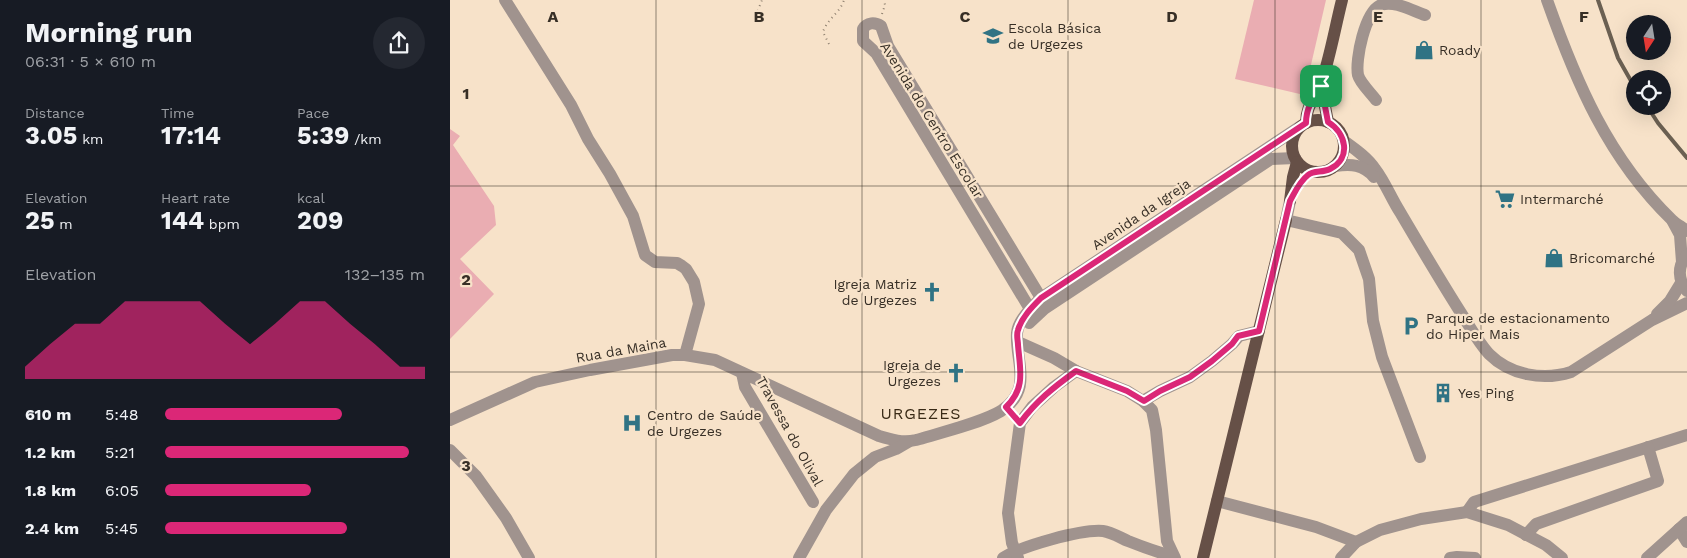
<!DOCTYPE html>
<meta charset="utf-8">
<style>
:root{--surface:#171b24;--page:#242831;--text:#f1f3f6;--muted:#9ea1a6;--accent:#db2777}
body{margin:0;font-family:"Work Sans",sans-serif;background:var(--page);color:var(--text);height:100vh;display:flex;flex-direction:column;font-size:19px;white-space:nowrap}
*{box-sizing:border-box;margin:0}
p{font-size:16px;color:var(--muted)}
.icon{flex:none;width:28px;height:28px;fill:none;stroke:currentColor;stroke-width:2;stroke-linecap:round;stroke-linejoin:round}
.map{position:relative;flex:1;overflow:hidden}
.details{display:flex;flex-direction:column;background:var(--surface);width:450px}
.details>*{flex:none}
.needle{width:32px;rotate:192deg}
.buttons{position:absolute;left:1176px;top:15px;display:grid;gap:10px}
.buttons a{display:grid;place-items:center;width:45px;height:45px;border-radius:50%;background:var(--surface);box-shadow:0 5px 20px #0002;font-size:25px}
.pin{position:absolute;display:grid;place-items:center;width:42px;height:42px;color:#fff;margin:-21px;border-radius:10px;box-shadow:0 2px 8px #0006}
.round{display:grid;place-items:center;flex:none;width:52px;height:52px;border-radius:26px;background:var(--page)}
.summary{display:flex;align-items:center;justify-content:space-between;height:85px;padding:0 25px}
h1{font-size:28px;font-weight:700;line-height:38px}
.stats{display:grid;grid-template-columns:repeat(3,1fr);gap:8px;height:85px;padding:5px 25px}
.stats div{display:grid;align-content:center}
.stats b{font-size:25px;font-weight:700}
.stats small{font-size:14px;font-weight:400}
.stats p{font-size:14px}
.chart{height:140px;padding:10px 25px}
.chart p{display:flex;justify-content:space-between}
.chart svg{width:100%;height:90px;margin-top:5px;fill:var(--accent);opacity:.7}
ul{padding:0 25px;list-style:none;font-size:16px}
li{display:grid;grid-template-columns:80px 60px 1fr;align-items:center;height:38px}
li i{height:12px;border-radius:6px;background:var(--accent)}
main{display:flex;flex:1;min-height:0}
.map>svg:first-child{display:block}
.green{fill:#eaadb2}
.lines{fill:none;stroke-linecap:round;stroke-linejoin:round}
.path{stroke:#8f8170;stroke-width:2;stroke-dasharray:1 4;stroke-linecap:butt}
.minor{stroke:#a0938e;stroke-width:12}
.major{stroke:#665047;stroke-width:12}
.rail{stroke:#6b6052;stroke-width:4}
.route-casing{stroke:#fff;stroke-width:10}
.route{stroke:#db2777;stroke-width:6}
.grid{fill:none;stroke:#372f26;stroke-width:1;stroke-opacity:0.55}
.labels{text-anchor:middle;stroke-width:4.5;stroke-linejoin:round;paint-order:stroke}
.poi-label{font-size:14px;fill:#372f26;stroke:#f7e2c9;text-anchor:start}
.street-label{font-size:14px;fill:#372f26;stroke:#f7e2c9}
.quarter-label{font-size:16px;letter-spacing:1px;fill:#392a16;stroke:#f7e2c9}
.grid-label{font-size:16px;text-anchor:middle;font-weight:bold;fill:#372f26;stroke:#f7e2c9;stroke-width:4.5;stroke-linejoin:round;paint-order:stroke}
</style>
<main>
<section class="details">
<div class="summary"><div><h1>Morning run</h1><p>06:31 · 5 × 610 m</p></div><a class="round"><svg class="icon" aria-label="share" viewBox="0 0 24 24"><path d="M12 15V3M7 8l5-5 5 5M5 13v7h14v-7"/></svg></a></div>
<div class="stats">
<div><p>Distance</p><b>3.05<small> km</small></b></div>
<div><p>Time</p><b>17:14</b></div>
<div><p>Pace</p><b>5:39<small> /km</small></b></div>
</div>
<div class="stats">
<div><p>Elevation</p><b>25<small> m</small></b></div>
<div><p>Heart rate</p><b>144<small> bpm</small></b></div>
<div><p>kcal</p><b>209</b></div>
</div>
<div class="chart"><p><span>Elevation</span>132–135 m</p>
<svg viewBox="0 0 160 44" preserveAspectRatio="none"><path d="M0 44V38L10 27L20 17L30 17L40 6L50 6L60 6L70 6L80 17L90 27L100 17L110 6L120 6L130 17L140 27L150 38L160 38V44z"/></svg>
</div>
<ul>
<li><b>610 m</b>5:48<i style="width:68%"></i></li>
<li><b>1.2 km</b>5:21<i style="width:94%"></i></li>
<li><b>1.8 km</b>6:05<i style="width:56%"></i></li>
<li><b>2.4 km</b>5:45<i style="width:70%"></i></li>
</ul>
</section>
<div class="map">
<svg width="1237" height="558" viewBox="0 0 1237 558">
<rect width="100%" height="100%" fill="#f7e2c9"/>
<!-- green -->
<g class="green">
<polygon points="804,0 876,0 854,95 785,79"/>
<polygon points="0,129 10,136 3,145 44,206 46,225 10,259 44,294 0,339"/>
</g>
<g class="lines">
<!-- path -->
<g class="path">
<polyline points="432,14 435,5 434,0"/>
<polyline points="304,20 312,0"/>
<path d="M 379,44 L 373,32 C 377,19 390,13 394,0"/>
</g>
<!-- minor -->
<g class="minor">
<polyline points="55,0 121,105 138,139 160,174 183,216 195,255 205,262 227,263 232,266 236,269 244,282 249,304 235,355"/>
<path d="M 1097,0 C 1126,82 1158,158 1222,220 C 1226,224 1232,227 1237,231"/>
<path d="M 926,100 C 921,93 910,83 908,75 C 905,60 915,11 931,5 C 944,0 963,11 975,15"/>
<path d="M 894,141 C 905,149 918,158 925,169 C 935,182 941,198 950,212 C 970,246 990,280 1011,313 C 1020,327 1028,342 1039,354 C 1060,375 1093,381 1121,372 L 1202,320 L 1237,303"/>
<path d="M 885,166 C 901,164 913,164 924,177"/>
<polyline points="840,201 836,220 892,233 909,250 919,279 923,321 932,357 970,457"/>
<polyline points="1223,222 1230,235 1232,262"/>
<path d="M 1237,255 C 1227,266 1228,280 1237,291"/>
<path d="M 580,309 L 426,53 L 413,41 L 413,29 C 417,22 425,22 431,26 L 438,46 L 591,298"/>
<polyline points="1207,314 1220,301 1231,283"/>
<polyline points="579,323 594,309 821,159 845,158"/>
<polyline points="568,342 604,358 626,371 677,391 693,401 702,410 706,430 717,541 725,558"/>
<polyline points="292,373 295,387 363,502"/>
<polyline points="693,401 710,391 740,377 762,361 782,344 789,336 809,331"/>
<path d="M 0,420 L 85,382 L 140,370 L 222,355 L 235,355 L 265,360 L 429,436 C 442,440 453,443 466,440 C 490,433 531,423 551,411 C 584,389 565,362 567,333 C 568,320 582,307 591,298 L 851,126"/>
<polyline points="0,450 26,476 56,518 79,558"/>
<polyline points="767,501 866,527 906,542"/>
<polyline points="1017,512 1024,502 1237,435"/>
<polyline points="1229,529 1237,542"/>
<polyline points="1076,535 1086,524 1208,481 1198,447"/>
<polyline points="349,558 376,510 404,474 425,457 446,449 458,442"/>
<path d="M 553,558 C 571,546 632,529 653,531 C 661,532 671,538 678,541 C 693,547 707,552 722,556"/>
<polyline points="568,558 562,543 558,513 570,423 582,407 604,387 626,371"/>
<polyline points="891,558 906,542 930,530 971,519 1017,512 1058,525 1096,545 1112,558"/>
<polyline points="1000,558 1007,557 1025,558"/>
<polyline points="1197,558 1237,522"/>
</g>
<!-- major -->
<g class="major">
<polyline points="871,86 878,122"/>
<circle cx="868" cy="146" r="26"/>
<path d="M 856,123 C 856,104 866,99 871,84 C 880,57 885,28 892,0"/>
<polyline points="840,201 843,177 847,162"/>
<polyline points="753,558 836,220"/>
</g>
<!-- rail -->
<g class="rail">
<polyline points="1148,0 1168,58 1185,88"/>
<polyline points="1197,106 1208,123 1237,158"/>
</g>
</g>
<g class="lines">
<defs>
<path id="route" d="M 871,86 L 878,122 C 896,133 902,158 880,169 C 872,173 864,170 858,175 C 849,182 845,192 840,201 L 809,331 L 788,336 L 782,344 L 762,361 L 740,377 L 710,391 L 694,401 L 677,391 L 626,371 C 604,387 586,401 570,423 L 556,407 C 576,388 570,370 568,345 C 568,340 566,335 568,330 C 572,317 582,307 591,298 L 856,123 C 856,108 863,98 871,86 Z"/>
</defs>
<!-- route casing -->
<use href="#route" class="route-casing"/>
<!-- route -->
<use href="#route" class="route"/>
</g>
<!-- grid -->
<path class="grid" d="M 206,0 L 206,558M 412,0 L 412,558M 618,0 L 618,558M 825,0 L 825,558M 1031,0 L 1031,558M 0,186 L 1237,186M 0,372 L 1237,372"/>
<!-- icons -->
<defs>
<symbol id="school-bare" viewBox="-9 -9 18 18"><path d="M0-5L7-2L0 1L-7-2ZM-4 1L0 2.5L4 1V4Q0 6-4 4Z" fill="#307384" stroke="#f7e2c9" stroke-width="2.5" paint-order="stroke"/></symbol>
<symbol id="shop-bare" viewBox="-9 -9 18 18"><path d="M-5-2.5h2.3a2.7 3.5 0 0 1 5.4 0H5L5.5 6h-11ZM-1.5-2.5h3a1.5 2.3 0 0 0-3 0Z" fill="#307384" stroke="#f7e2c9" stroke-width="2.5" paint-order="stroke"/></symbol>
<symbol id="supermarket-bare" viewBox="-9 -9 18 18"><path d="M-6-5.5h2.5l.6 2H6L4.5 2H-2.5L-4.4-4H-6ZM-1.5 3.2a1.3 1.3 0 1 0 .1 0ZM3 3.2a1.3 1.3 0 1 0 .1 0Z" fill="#307384" stroke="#f7e2c9" stroke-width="2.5" paint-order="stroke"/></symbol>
<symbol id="church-bare" viewBox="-9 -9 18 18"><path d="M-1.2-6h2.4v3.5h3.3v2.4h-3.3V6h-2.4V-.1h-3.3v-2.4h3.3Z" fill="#307384" stroke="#f7e2c9" stroke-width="2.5" paint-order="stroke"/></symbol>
<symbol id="parking-bare" viewBox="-9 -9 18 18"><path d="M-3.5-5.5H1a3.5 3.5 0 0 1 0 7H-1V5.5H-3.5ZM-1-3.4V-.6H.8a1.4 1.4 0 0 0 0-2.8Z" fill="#307384" stroke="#f7e2c9" stroke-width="2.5" paint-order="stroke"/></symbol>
<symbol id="building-bare" viewBox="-9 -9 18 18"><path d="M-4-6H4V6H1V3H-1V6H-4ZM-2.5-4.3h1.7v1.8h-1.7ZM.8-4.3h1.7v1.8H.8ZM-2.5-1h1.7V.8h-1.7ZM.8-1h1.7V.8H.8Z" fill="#307384" stroke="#f7e2c9" stroke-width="2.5" paint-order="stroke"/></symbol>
<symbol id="hospital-bare" viewBox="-9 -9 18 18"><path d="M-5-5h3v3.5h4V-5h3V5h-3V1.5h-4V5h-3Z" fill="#307384" stroke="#f7e2c9" stroke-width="2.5" paint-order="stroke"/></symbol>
</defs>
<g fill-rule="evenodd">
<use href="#school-bare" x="529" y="22" width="28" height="28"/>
<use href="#shop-bare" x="960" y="36" width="28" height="28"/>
<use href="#supermarket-bare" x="1041" y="185" width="28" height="28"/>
<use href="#shop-bare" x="1090" y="244" width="28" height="28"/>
<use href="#church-bare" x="468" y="278" width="28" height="28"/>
<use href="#parking-bare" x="947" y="312" width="28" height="28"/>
<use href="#church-bare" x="492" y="359" width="28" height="28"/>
<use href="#building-bare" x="979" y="379" width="28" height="28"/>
<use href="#hospital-bare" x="168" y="409" width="28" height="28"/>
</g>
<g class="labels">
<!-- poi labels -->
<g class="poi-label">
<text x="558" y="33">Escola Básica<tspan x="558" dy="16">de Urgezes</tspan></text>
<text x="989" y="55">Roady</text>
<text x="1070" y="204">Intermarché</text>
<text x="1119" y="263">Bricomarché</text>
<text x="467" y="289" text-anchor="end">Igreja Matriz<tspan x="467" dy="16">de Urgezes</tspan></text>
<text x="976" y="323">Parque de estacionamento<tspan x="976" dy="16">do Hiper Mais</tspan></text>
<text x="491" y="370" text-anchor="end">Igreja de<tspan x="491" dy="16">Urgezes</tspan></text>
<text x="1008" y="398">Yes Ping</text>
<text x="197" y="420">Centro de Saúde<tspan x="197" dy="16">de Urgezes</tspan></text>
</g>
<!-- street labels -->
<g class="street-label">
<text transform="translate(482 120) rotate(58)" y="5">Avenida do Centro Escolar</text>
<text transform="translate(691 214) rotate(-34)" y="5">Avenida da Igreja</text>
<text transform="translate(171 350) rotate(-10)" y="5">Rua da Maina</text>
<text transform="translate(340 431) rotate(61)" y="5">Travessa do Olival</text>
</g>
<!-- quarter labels -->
<g class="quarter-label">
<text x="471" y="419">URGEZES</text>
</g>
</g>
<g class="grid-label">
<text x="103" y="22">A</text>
<text x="309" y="22">B</text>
<text x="515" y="22">C</text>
<text x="722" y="22">D</text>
<text x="928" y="22">E</text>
<text x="1134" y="22">F</text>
<text x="16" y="99">1</text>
<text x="16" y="285">2</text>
<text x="16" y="471">3</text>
</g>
</svg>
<div class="buttons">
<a><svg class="needle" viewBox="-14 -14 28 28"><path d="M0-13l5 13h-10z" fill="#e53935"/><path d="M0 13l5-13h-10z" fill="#9ea1a6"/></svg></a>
<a><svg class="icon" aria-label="locate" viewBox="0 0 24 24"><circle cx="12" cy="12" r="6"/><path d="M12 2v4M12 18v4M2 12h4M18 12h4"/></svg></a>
</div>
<div class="pin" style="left:871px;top:86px;background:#1e9e55"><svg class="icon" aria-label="arrive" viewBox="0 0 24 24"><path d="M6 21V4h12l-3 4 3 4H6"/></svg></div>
</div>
</main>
